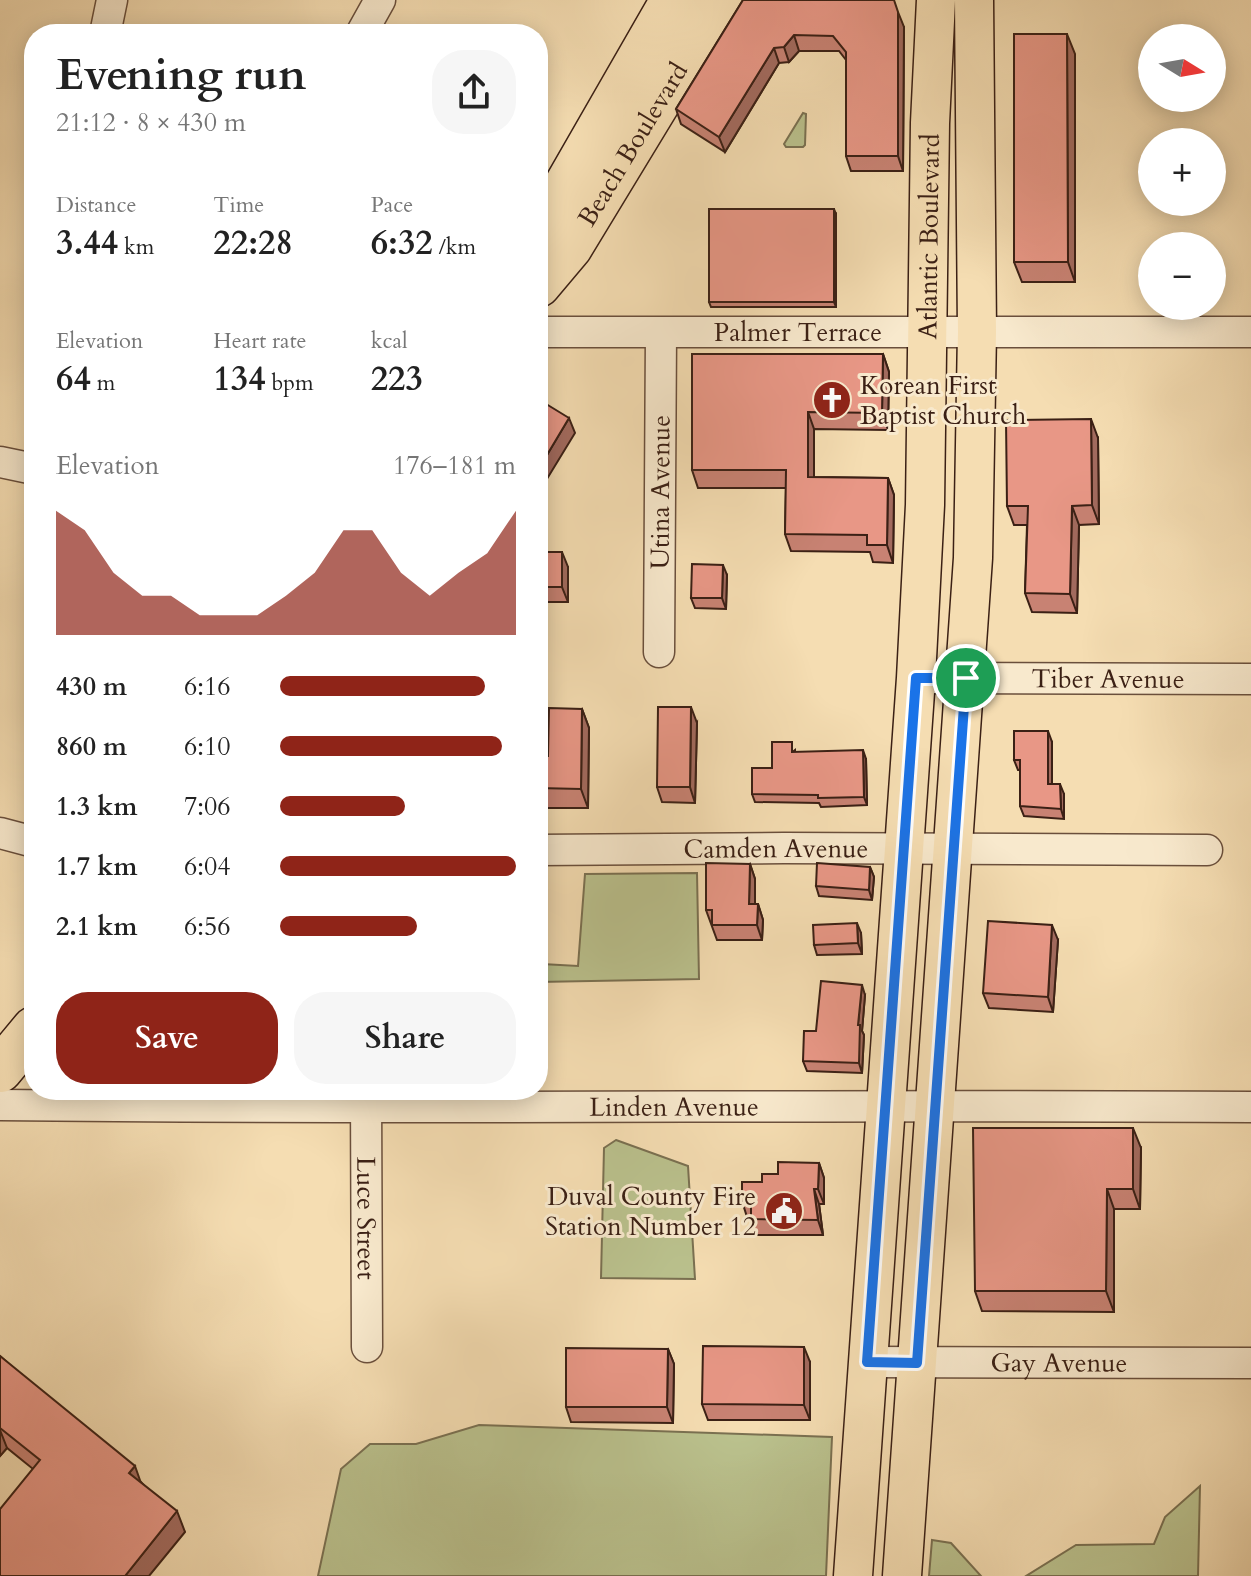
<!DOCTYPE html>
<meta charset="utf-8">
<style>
:root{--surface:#fff;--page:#f6f6f6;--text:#222;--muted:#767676;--accent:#8f2418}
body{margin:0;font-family:Cardo,serif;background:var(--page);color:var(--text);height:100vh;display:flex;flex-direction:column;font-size:30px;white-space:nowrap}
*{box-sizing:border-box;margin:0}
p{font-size:26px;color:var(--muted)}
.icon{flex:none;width:44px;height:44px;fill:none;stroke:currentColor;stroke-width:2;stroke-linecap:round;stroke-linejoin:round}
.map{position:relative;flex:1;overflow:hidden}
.side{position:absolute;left:24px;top:24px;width:524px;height:1076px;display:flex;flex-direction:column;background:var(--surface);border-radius:32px;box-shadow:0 4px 20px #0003}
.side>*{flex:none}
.needle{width:52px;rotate:101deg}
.controls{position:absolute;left:1138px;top:24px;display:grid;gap:16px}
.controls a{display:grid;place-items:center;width:88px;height:88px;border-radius:50%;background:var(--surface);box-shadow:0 4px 20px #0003;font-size:40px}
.pin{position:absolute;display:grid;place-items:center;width:68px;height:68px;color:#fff;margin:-34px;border:4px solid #fff;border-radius:50%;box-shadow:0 2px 8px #0007}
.round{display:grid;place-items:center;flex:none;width:84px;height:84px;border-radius:32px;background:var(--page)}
.summary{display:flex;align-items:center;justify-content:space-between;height:136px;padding:0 32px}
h1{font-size:44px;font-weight:700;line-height:60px}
.metrics{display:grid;grid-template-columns:repeat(3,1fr);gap:12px;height:136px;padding:8px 32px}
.metrics div{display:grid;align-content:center}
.metrics b{font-size:34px;font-weight:700}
.metrics small{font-size:22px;font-weight:400}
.metrics p{font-size:22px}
.chart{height:224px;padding:16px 32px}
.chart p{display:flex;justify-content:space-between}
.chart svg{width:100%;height:144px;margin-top:8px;fill:var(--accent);opacity:.7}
.primary-button{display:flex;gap:16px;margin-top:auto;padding:16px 32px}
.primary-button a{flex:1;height:92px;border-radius:32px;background:var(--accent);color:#fff;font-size:32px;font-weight:700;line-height:92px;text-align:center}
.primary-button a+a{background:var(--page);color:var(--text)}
ul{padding:0 32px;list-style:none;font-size:26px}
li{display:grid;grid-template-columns:128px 96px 1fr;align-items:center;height:60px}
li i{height:20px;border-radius:10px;background:var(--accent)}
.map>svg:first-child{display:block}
.green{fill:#bac18d;stroke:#7a7051;stroke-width:2}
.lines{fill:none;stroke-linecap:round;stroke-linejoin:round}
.minor-casing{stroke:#6a4f3c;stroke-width:33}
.major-casing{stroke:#3b2015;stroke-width:41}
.highway-casing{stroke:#3b2015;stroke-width:47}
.minor{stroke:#f8e9cd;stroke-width:30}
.major{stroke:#f5ddb2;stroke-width:38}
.highway{stroke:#f5ddb2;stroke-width:44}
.wall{fill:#c88273;stroke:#3b2015;stroke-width:2}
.shaded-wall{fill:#a26a5e;stroke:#3b2015;stroke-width:2}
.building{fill:#e89786;stroke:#3b2015;stroke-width:2}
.route-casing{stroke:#fff;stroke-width:16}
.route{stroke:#1a73e8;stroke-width:10}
.labels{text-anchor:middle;stroke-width:6;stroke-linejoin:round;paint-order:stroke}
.street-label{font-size:26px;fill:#3b2015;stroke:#f8e9cd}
.poi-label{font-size:26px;fill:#3b2015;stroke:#f8e9cd;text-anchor:start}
</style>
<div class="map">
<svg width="1251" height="1576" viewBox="0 0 1251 1576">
<rect width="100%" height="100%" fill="#f5ddb2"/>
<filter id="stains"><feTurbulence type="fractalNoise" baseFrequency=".0025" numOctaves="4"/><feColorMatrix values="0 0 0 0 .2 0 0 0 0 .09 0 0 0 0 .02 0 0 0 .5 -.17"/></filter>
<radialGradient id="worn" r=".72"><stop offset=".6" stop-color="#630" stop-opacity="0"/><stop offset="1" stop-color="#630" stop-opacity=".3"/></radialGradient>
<!-- green -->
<g class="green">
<polygon points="803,113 806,114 805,145 803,147 786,147 784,144"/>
<polygon points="697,873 699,979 538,982 538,949 542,964 578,966 585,874"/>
<polygon points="616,1140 688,1166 695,1279 601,1278 604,1148"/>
<polygon points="479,1425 832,1437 826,1576 318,1576 341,1469 370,1444 416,1444"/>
<polygon points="1200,1486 1198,1576 1026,1576 1076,1545 1154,1544 1165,1517"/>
<polygon points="932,1540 951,1543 981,1576 929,1576"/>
</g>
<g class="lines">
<defs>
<g id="minor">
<polyline points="105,34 112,0"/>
<polyline points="361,34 380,0"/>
<path id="s1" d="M 538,332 L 1251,332"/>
<polyline points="0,462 34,469"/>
<path id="s2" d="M 659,652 L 661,333"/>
<path id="s3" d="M 916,678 L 1251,679"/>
<polyline points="0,833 34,842"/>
<path id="s4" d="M 538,850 L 784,848 L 1207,850"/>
<path id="s5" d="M 366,1090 L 367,1347"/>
<path id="s6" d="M 0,1105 C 417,1110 834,1104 1251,1107"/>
<path id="s7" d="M 867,1362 L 1251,1363"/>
</g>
<g id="major">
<path id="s8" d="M 853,1576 L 916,678 L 925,505 L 930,123 L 936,0"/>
<polyline points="902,1576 973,558 977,332 974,0"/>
</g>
<g id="highway">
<polyline points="538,235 673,0"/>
<path id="s9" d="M 538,285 L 570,247 L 720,0"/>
<polyline points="0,1070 34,1029"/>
</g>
</defs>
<!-- minor casing -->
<use href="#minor" class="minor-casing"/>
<!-- major casing -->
<use href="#major" class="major-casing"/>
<!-- highway casing -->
<use href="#highway" class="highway-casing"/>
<!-- minor -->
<use href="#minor" class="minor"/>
<!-- major -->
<use href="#major" class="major"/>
<!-- highway -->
<use href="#highway" class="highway"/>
</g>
<!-- wall -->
<g class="wall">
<polygon points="743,0 904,27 903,171 851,171 846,156 846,60 839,51 799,51 789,62 779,63 725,152 681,124 676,109"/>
<polygon points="1075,54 1075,282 1022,282 1014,262"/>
<polygon points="836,214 836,307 711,307 709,302"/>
<polygon points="883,354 889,372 888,430 814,429 814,477 888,478 894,495 893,563 873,562 870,552 791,551 785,534 786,488 698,488 692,470"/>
<polygon points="1098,438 1099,524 1079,525 1077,613 1032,612 1025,593 1027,525 1014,525 1007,506"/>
<polygon points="538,552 568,567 568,602 538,602"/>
<polygon points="727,575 726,609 695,608 691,598"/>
<polygon points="582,709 589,728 588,808 538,808 538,756 548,756"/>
<polygon points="697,723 695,803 662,802 657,787"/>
<polygon points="1052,742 1052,784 1064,794 1064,819 1024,816 1020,806 1020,770 1018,770 1014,760"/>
<polygon points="795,750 795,752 866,759 867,805 821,807 819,803 755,802 752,794 772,768"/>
<polygon points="750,864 755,879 755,904 758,904 763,920 762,940 717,940 706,910"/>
<polygon points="870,867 874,877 872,900 819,896 816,886"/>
<polygon points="861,933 862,954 817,955 814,945"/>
<polygon points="1058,940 1053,1012 989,1008 983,993"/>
<polygon points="865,995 862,1031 864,1035 862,1073 807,1071 803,1061 816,1031"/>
<polygon points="1141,1148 1140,1209 1114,1209 1114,1312 982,1311 975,1291"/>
<polygon points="819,1163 824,1178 824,1204 819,1204 823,1235 756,1235 751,1217 747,1217 742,1201 762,1182 778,1174"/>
<polygon points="668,1349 674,1364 673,1423 571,1422 566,1407"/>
<polygon points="0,1356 141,1482 185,1532 33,1469 7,1448 0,1456"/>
<polygon points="810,1362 810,1420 708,1420 702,1404"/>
</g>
<!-- shaded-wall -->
<g class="shaded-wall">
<polygon points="898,12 904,27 903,171 898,156"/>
<polygon points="1067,34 1075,54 1075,282 1068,262"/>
<polygon points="794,35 799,51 789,62 784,47"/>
<polygon points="774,48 779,63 725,152 719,137"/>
<polygon points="834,209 836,214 836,307 834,302"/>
<polygon points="883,354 889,372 888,430 882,413"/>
<polygon points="808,412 814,429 814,494 808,477"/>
<polygon points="569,418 575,433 539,492 538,489 538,470"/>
<polygon points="1091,419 1098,438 1099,524 1092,505"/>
<polygon points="888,478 894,495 893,563 887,545"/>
<polygon points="1072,506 1079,525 1077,613 1070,594"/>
<polygon points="562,552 568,567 568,602 562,587"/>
<polygon points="723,565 727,575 726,609 722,598"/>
<polygon points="691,707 697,723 695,803 690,787"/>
<polygon points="582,709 589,728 588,808 581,789"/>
<polygon points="1048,731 1052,742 1052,795 1048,784"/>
<polygon points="863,750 866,759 867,805 864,797"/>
<polygon points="1060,784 1064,794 1064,819 1061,809"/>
<polygon points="750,864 755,879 755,919 749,904"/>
<polygon points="870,867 874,877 872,900 869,890"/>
<polygon points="758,904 763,920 762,940 757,925"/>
<polygon points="857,923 861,933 862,954 858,943"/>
<polygon points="1052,925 1058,940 1053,1012 1048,997"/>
<polygon points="862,985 865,995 862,1031 864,1035 862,1073 859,1063 858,1025"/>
<polygon points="1133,1128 1141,1148 1140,1209 1133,1189"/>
<polygon points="819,1163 824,1178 824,1204 818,1189"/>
<polygon points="814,1189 819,1204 823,1235 818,1220"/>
<polygon points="1107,1189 1114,1209 1114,1312 1106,1291"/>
<polygon points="804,1347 810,1362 810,1420 804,1405"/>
<polygon points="668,1349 674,1364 673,1423 667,1407"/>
<polygon points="0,1430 7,1448 0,1456"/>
<polygon points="135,1466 142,1486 129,1473"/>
<polygon points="177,1511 185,1532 149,1576 125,1576"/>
</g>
<!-- building -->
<g class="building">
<polygon points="743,0 894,0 898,12 898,156 846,156 846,52 833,36 794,35 784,47 774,48 719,137 676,109"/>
<polygon points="1014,34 1067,34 1068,262 1014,262"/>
<rect x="709" y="209" width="125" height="93"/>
<polygon points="692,354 883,354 882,413 808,412 808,477 888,478 887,545 867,545 867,535 785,534 786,470 692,470"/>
<polygon points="538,399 569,418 538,470"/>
<polygon points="1091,419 1092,505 1072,506 1070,594 1025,593 1028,506 1007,506 1006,420"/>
<rect x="538" y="552" width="24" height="35"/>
<polygon points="692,564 723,565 722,598 691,598"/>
<polygon points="658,707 691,707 690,787 657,787"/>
<polygon points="549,708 582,709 581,789 538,788 538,756 548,756"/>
<polygon points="1014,731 1048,731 1048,784 1060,784 1061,809 1020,806 1020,760 1014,760"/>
<polygon points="772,742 792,742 792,752 863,750 864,797 818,798 818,795 752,794 752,768 772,768"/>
<polygon points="706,863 750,864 749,904 758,904 757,925 712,925 712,910 706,910"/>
<polygon points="817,863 870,867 869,890 816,886"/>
<polygon points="988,921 1052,925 1048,997 983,993"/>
<polygon points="857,923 858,943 814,945 813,925"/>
<polygon points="821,981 862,985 858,1025 860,1025 859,1063 803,1061 804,1031 816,1031"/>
<polygon points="973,1128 1133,1128 1133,1189 1107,1189 1106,1291 975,1291"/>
<polygon points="778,1162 819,1163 818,1189 814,1189 818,1220 751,1219 751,1202 742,1201 742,1182 762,1182 762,1174 778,1174"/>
<polygon points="703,1346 804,1347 804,1405 702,1404"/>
<polygon points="566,1348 668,1349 667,1407 566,1407"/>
<polygon points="0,1356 135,1466 129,1473 177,1511 125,1576 0,1576 0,1509 40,1460 0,1428"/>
</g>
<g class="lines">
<defs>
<polygon id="route" points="916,678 966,678 917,1363 867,1362"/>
</defs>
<!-- route casing -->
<use href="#route" class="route-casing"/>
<!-- route -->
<use href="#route" class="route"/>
</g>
<!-- icons -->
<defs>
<symbol id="church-disc" viewBox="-11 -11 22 22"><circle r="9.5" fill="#8f2418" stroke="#f8e9cd"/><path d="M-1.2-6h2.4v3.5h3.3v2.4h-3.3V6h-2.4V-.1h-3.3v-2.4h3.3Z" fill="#fff"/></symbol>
<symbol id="civic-disc" viewBox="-11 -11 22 22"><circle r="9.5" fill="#8f2418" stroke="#f8e9cd"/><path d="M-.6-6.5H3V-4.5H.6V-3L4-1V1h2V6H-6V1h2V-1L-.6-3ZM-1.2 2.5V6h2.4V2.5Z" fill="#fff"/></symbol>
</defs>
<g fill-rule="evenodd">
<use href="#church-disc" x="810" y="378" width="44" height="44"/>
<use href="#civic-disc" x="762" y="1189" width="44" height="44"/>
</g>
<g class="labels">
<!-- street labels -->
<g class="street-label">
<text dy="9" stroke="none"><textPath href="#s9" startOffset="170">Beach Boulevard</textPath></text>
<text dy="9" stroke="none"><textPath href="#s8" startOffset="1342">Atlantic Boulevard</textPath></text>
<text dy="9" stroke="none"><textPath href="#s1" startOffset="260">Palmer Terrace</textPath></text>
<text dy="9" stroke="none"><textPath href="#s2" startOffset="160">Utina Avenue</textPath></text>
<text dy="9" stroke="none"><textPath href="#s3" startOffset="192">Tiber Avenue</textPath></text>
<text dy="9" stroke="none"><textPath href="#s4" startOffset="238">Camden Avenue</textPath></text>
<text dy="9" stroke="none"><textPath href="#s6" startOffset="674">Linden Avenue</textPath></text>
<text dy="9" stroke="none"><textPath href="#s5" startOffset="128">Luce Street</textPath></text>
<text dy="9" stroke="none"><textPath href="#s7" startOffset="192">Gay Avenue</textPath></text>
</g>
<!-- poi labels -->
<g class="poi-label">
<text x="860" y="394">Korean First<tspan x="860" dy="30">Baptist Church</tspan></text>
<text x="756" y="1205" text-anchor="end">Duval County Fire<tspan x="756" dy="30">Station Number 12</tspan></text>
</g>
</g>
<rect width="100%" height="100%" filter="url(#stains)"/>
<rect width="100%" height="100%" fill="url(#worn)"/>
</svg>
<div class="controls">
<a><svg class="needle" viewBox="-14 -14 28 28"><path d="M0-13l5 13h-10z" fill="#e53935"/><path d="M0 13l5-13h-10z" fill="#767676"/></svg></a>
<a>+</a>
<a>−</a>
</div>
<div class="pin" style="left:966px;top:678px;background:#1e9e55"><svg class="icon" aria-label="arrive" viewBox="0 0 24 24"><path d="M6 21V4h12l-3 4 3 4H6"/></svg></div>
<section class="side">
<div class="summary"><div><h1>Evening run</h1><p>21:12 · 8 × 430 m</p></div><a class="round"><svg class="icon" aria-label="share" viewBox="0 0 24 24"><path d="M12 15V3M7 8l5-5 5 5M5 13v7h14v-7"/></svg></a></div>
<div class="metrics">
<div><p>Distance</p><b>3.44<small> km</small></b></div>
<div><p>Time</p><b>22:28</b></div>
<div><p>Pace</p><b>6:32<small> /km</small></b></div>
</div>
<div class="metrics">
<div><p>Elevation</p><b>64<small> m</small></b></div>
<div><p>Heart rate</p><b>134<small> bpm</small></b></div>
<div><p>kcal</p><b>223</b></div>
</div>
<div class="chart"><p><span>Elevation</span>176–181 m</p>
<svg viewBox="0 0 160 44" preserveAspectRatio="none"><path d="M0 44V6L10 12L20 25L30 32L40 32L50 38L60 38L70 38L80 32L90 25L100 12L110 12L120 25L130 32L140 25L150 19L160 6V44z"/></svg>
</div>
<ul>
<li><b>430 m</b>6:16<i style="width:87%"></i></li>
<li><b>860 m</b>6:10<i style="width:94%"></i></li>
<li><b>1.3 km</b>7:06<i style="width:53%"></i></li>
<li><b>1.7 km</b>6:04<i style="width:100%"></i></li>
<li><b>2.1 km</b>6:56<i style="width:58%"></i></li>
</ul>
<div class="primary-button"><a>Save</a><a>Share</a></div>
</section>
</div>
